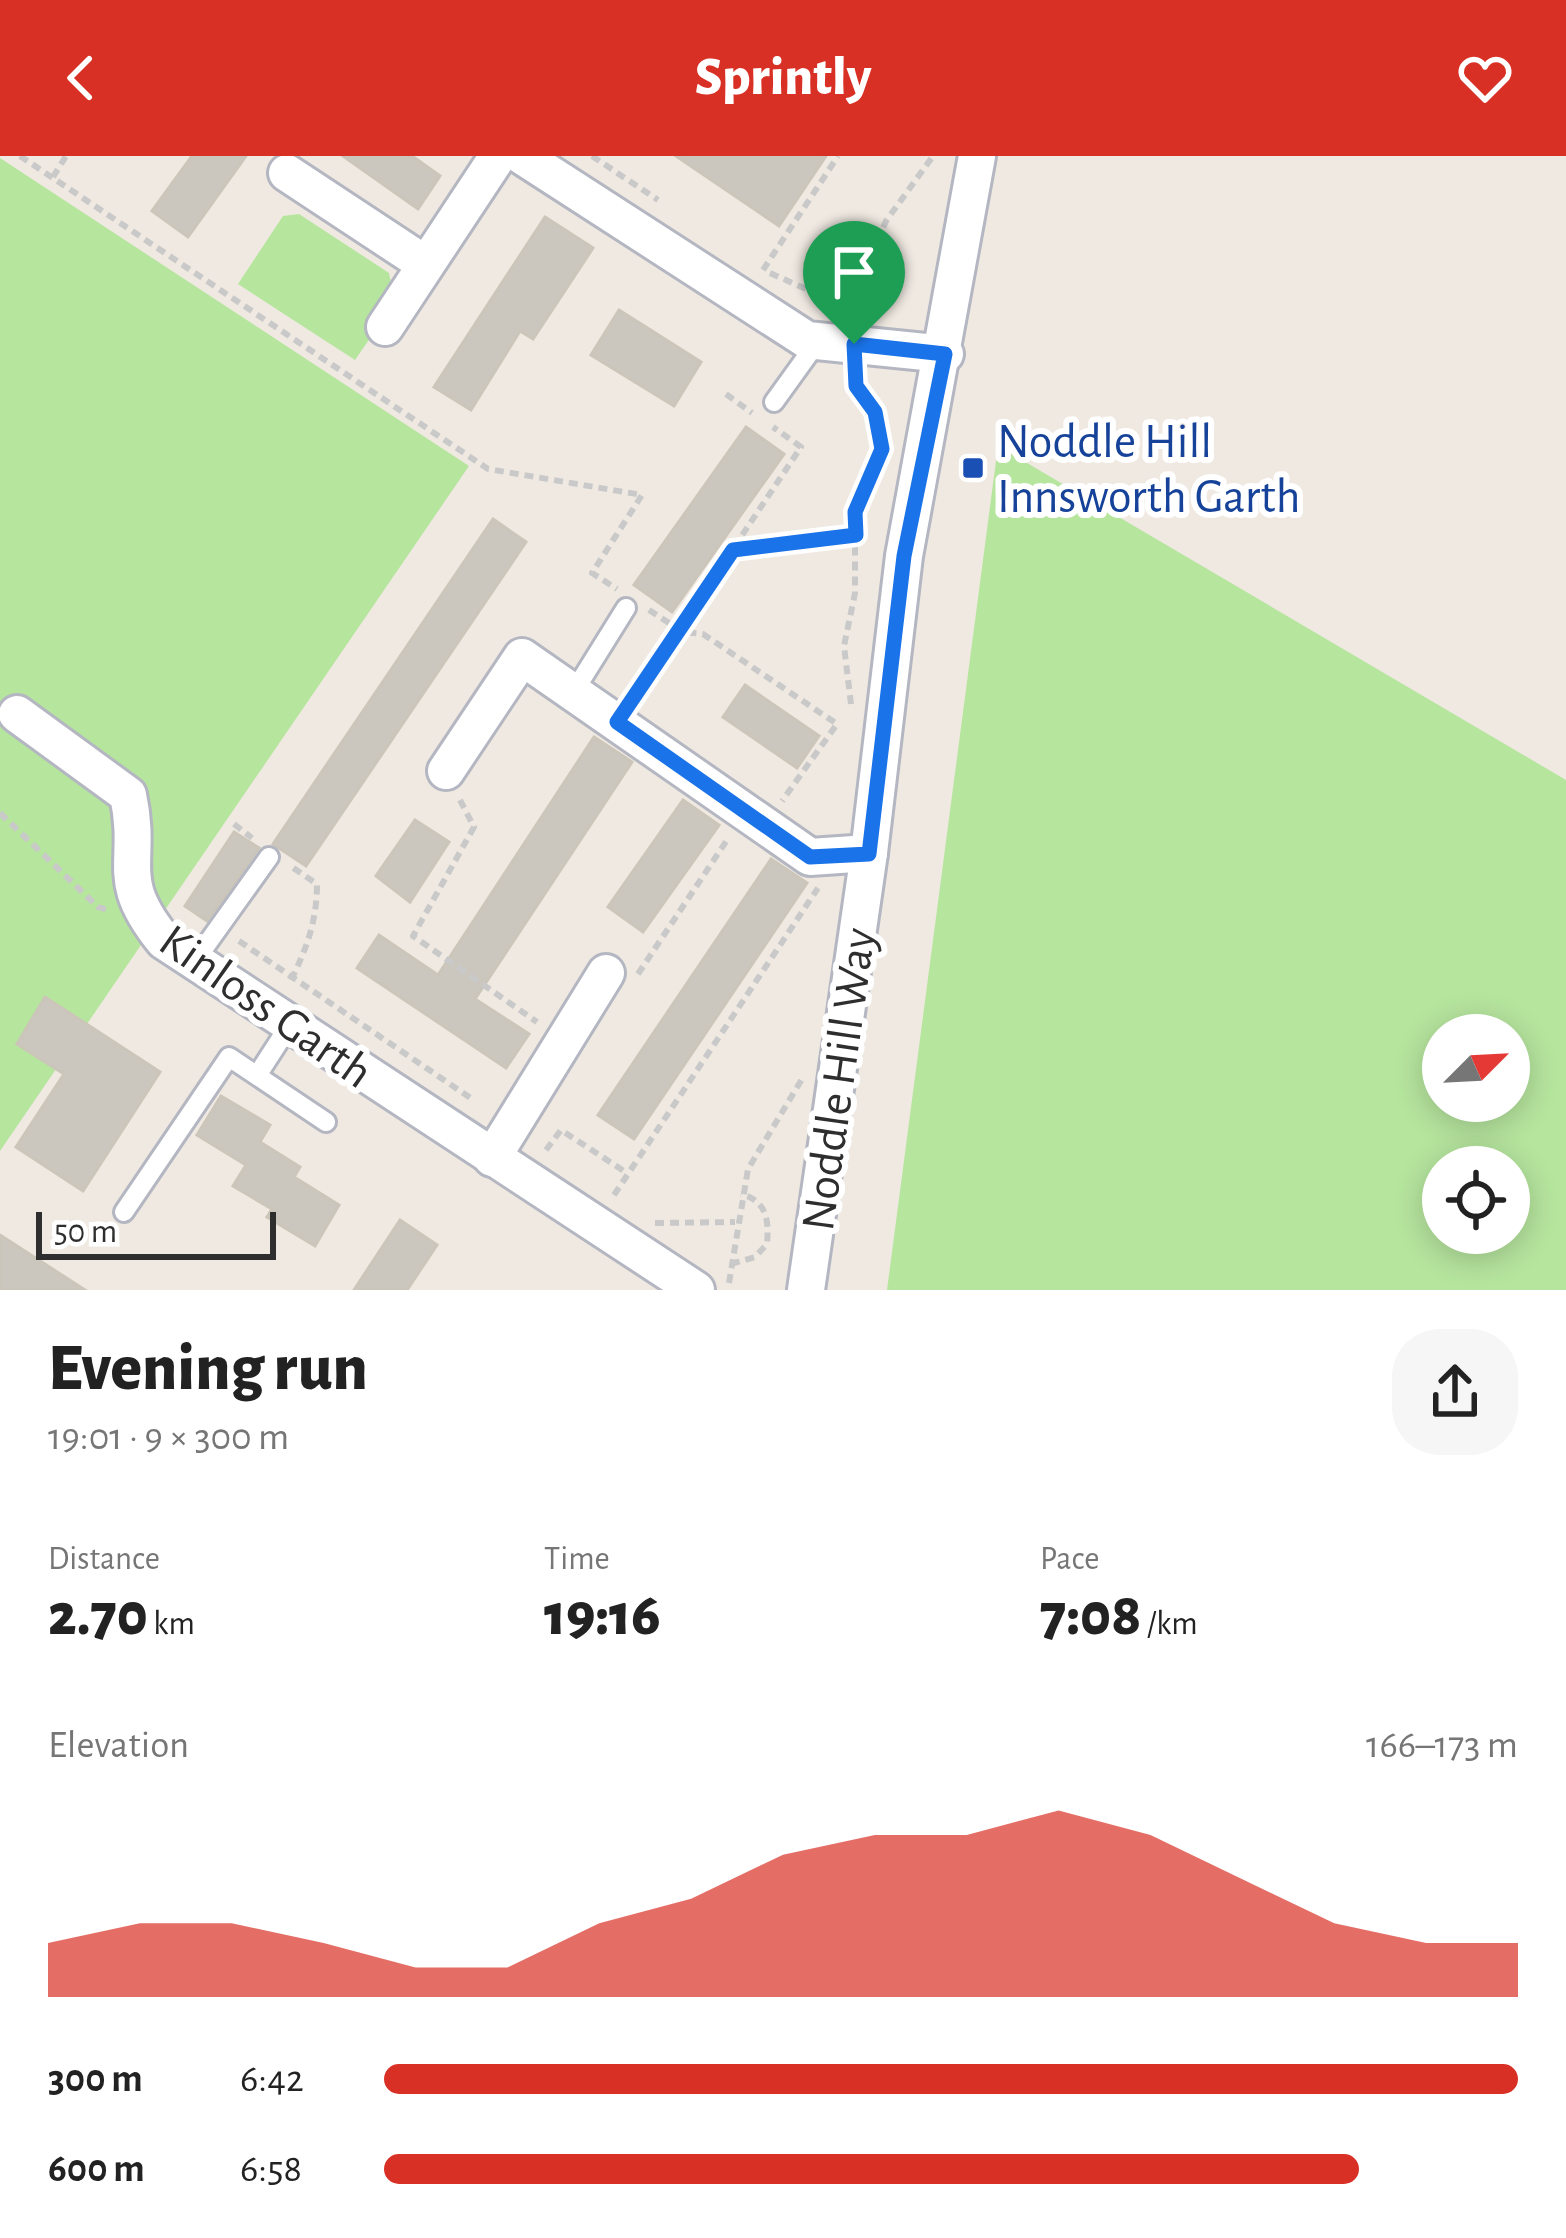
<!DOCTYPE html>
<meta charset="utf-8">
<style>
:root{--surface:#fff;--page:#f6f6f6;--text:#222;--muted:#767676;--accent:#d93025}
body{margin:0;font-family:"Alegreya Sans",sans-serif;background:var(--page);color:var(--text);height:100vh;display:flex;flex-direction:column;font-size:45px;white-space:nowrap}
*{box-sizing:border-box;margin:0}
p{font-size:39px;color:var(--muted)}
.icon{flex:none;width:66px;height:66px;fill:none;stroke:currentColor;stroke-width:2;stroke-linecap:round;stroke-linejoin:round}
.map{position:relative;height:1134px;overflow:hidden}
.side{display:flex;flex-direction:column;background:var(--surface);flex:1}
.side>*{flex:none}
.needle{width:78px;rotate:66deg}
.fabs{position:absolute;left:1422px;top:858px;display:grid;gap:24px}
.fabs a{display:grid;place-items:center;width:108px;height:108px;border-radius:50%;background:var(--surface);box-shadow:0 6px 30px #0003;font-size:60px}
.scale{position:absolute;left:36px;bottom:30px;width:240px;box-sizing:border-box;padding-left:12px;border:6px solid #2e2e2e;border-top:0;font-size:33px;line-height:42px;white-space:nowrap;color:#2e2e2e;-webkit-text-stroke:9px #fff;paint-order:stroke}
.pin{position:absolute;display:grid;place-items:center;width:102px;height:102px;color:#fff;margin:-123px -51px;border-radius:50% 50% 50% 0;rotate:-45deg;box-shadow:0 0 12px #0007}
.pin .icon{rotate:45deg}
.round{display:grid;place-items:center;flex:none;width:126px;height:126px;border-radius:48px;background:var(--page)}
.summary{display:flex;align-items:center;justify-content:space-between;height:204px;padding:0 48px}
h1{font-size:66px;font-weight:800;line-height:90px}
.figures{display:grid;grid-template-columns:repeat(3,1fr);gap:18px;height:204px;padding:12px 48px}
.figures div{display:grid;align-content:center}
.figures b{font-size:60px;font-weight:800}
.figures small{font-size:33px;font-weight:400}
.figures p{font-size:33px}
.chart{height:336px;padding:24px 48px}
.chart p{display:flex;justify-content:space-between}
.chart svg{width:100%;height:216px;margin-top:12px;fill:var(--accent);opacity:.7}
ul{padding:0 48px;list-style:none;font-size:39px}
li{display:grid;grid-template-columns:192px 144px 1fr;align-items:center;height:90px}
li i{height:30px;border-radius:15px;background:var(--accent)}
header{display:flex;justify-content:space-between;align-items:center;height:156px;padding:0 48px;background:var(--accent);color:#fff;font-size:54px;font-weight:800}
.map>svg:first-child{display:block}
.green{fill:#b6e59e;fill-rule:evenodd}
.building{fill:#cbc7bf;stroke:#cbc5ba;stroke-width:3}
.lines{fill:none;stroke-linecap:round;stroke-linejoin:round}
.service-casing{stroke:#b4b7c1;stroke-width:24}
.minor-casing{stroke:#b4b7c1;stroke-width:42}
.path{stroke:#c9c9c9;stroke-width:6;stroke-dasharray:9 6;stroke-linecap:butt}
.service{stroke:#fff;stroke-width:18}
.minor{stroke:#fff;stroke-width:36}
.route-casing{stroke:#fff;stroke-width:24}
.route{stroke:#1a73e8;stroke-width:15}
.transit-dot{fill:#1a4fb4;stroke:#fff;stroke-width:4.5}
.labels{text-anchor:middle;stroke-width:12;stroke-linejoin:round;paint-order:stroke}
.transit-label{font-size:48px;fill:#164399;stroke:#fff;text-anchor:start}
.street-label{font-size:48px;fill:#2e2e2e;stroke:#fff}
</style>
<header><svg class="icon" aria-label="back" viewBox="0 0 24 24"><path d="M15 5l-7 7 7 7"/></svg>Sprintly<svg class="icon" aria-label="heart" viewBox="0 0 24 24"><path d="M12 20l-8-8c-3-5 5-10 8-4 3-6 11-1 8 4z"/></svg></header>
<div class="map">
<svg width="1566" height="1134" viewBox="0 0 1566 1134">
<rect width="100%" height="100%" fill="#efe9e1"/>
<!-- green -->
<g class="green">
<polygon points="0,2 469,310 0,995"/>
<polygon points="299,58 389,117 395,146 355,204 238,128 283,60"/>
<path d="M 998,290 L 1566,624 L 1566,1134 L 887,1134 ZM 1509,879 L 1509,945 L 1443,945 L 1443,879 ZM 1509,1011 L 1509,1077 L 1443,1077 L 1443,1011 Z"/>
</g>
<!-- building -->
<g class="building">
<polygon points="192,0 246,0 188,81 152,55"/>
<polygon points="343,0 412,0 440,20 418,53"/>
<polygon points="676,0 826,0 779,70"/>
<polygon points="545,61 593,92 533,183 520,175 471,254 434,231"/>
<polygon points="619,154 701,206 674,250 591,199"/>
<polygon points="746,271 784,298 672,456 634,429"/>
<polygon points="493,363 526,386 306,710 273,688"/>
<polygon points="745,529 819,580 797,612 723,561"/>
<polygon points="594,581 632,606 475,843 529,878 506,912 357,812 379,779 438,819"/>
<polygon points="683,644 719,669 643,776 608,751"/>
<polygon points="415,664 449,686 410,746 376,720"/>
<polygon points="234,676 259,692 207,765 185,750"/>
<polygon points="771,703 807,727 634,983 598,959"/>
<polygon points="45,841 160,916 83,1035 16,991 64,918 17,888"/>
<polygon points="221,940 270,969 260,986 300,1011 294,1021 339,1049 315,1090 267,1061 272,1053 233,1030 246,1009 197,979"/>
<polygon points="400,1064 437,1089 407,1134 354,1134"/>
<polygon points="0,1079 85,1134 0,1134"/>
</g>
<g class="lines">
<defs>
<g id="service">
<polyline points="774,246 818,185"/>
<polyline points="573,537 626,452"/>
<polyline points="194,806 269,701"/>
<polyline points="258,918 289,870"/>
<polyline points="124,1056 229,901 326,966"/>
</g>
<g id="minor">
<polyline points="522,0 807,184 945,198"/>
<polyline points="287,17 425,108"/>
<polyline points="385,171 498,0"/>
<path d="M 17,558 L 128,639 C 143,709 112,721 164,785 L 696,1134"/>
<polyline points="446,615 522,501 810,701 869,697"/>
<polyline points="492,1002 606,817"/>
<polyline points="806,1134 869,697 904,400 977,0"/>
</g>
</defs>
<!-- service casing -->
<use href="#service" class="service-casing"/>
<!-- minor casing -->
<use href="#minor" class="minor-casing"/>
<!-- path -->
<g class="path">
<polyline points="20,0 488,313 642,339 592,417 617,433"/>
<polyline points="592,0 658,44"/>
<polyline points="53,21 66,0"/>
<polyline points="763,114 838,0"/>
<polyline points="770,117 849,152"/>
<polyline points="848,154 886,65 933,0"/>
<polyline points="726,238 752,257"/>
<polyline points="734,394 856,379"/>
<polyline points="649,454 683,476 703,478 837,568 782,645"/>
<polyline points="634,541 801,291 773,271"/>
<polyline points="851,548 844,490 855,437 855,355 882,293 882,274 856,222"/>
<polyline points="460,644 474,671 413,780 537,866"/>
<polyline points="0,657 98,751 108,754"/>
<polyline points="234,668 252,682"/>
<polyline points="239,785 472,943"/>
<polyline points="638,818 727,684"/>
<path d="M 291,824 C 307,792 317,764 317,728 L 292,711"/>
<polyline points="546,994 561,974 627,1017"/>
<polyline points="614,1039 818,732"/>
<polyline points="655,1067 735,1066"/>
<path d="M 731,1108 L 755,1101 L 767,1088 C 769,1064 767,1045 741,1038"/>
<polyline points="729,1127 748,1013 802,923"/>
</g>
<!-- service -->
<use href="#service" class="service"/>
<!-- minor -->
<use href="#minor" class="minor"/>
</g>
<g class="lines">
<defs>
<polygon id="route" points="854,188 945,198 904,400 869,698 810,701 617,566 733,394 856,379 855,356 882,293 875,256 856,230"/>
</defs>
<!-- route casing -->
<use href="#route" class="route-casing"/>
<!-- route -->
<use href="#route" class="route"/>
</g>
<!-- markers -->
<rect class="transit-dot" x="961" y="300" width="24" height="24" rx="6"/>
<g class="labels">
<!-- transit labels -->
<g class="transit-label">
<text x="997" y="301">Noddle Hill<tspan x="997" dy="55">Innsworth Garth</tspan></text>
</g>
<!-- street labels -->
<g class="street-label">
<text transform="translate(267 849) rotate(35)" y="17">Kinloss Garth</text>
<text transform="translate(837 923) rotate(-82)" y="17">Noddle Hill Way</text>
</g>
</g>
</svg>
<div class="fabs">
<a><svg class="needle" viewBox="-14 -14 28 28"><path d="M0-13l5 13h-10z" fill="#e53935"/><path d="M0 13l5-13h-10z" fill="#767676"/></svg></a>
<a><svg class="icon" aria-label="locate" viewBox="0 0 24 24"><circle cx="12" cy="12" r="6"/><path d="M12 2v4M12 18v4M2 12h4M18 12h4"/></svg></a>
</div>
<div class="scale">50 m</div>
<div class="pin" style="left:854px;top:188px;background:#1e9e55"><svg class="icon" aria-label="arrive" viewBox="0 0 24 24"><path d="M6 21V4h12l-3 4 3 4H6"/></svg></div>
</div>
<section class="side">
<div class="summary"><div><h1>Evening run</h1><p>19:01 · 9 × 300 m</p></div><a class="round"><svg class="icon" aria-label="share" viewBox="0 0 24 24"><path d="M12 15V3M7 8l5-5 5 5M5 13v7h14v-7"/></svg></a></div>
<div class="figures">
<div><p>Distance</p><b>2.70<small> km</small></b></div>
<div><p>Time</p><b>19:16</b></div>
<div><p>Pace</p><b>7:08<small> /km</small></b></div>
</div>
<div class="chart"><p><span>Elevation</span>166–173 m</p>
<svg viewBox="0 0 160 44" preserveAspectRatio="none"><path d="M0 44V33L10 29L20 29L30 33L40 38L50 38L60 29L70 24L80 15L90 11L100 11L110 6L120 11L130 20L140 29L150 33L160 33V44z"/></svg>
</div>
<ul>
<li><b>300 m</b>6:42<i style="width:100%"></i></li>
<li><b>600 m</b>6:58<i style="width:86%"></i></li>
</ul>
</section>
